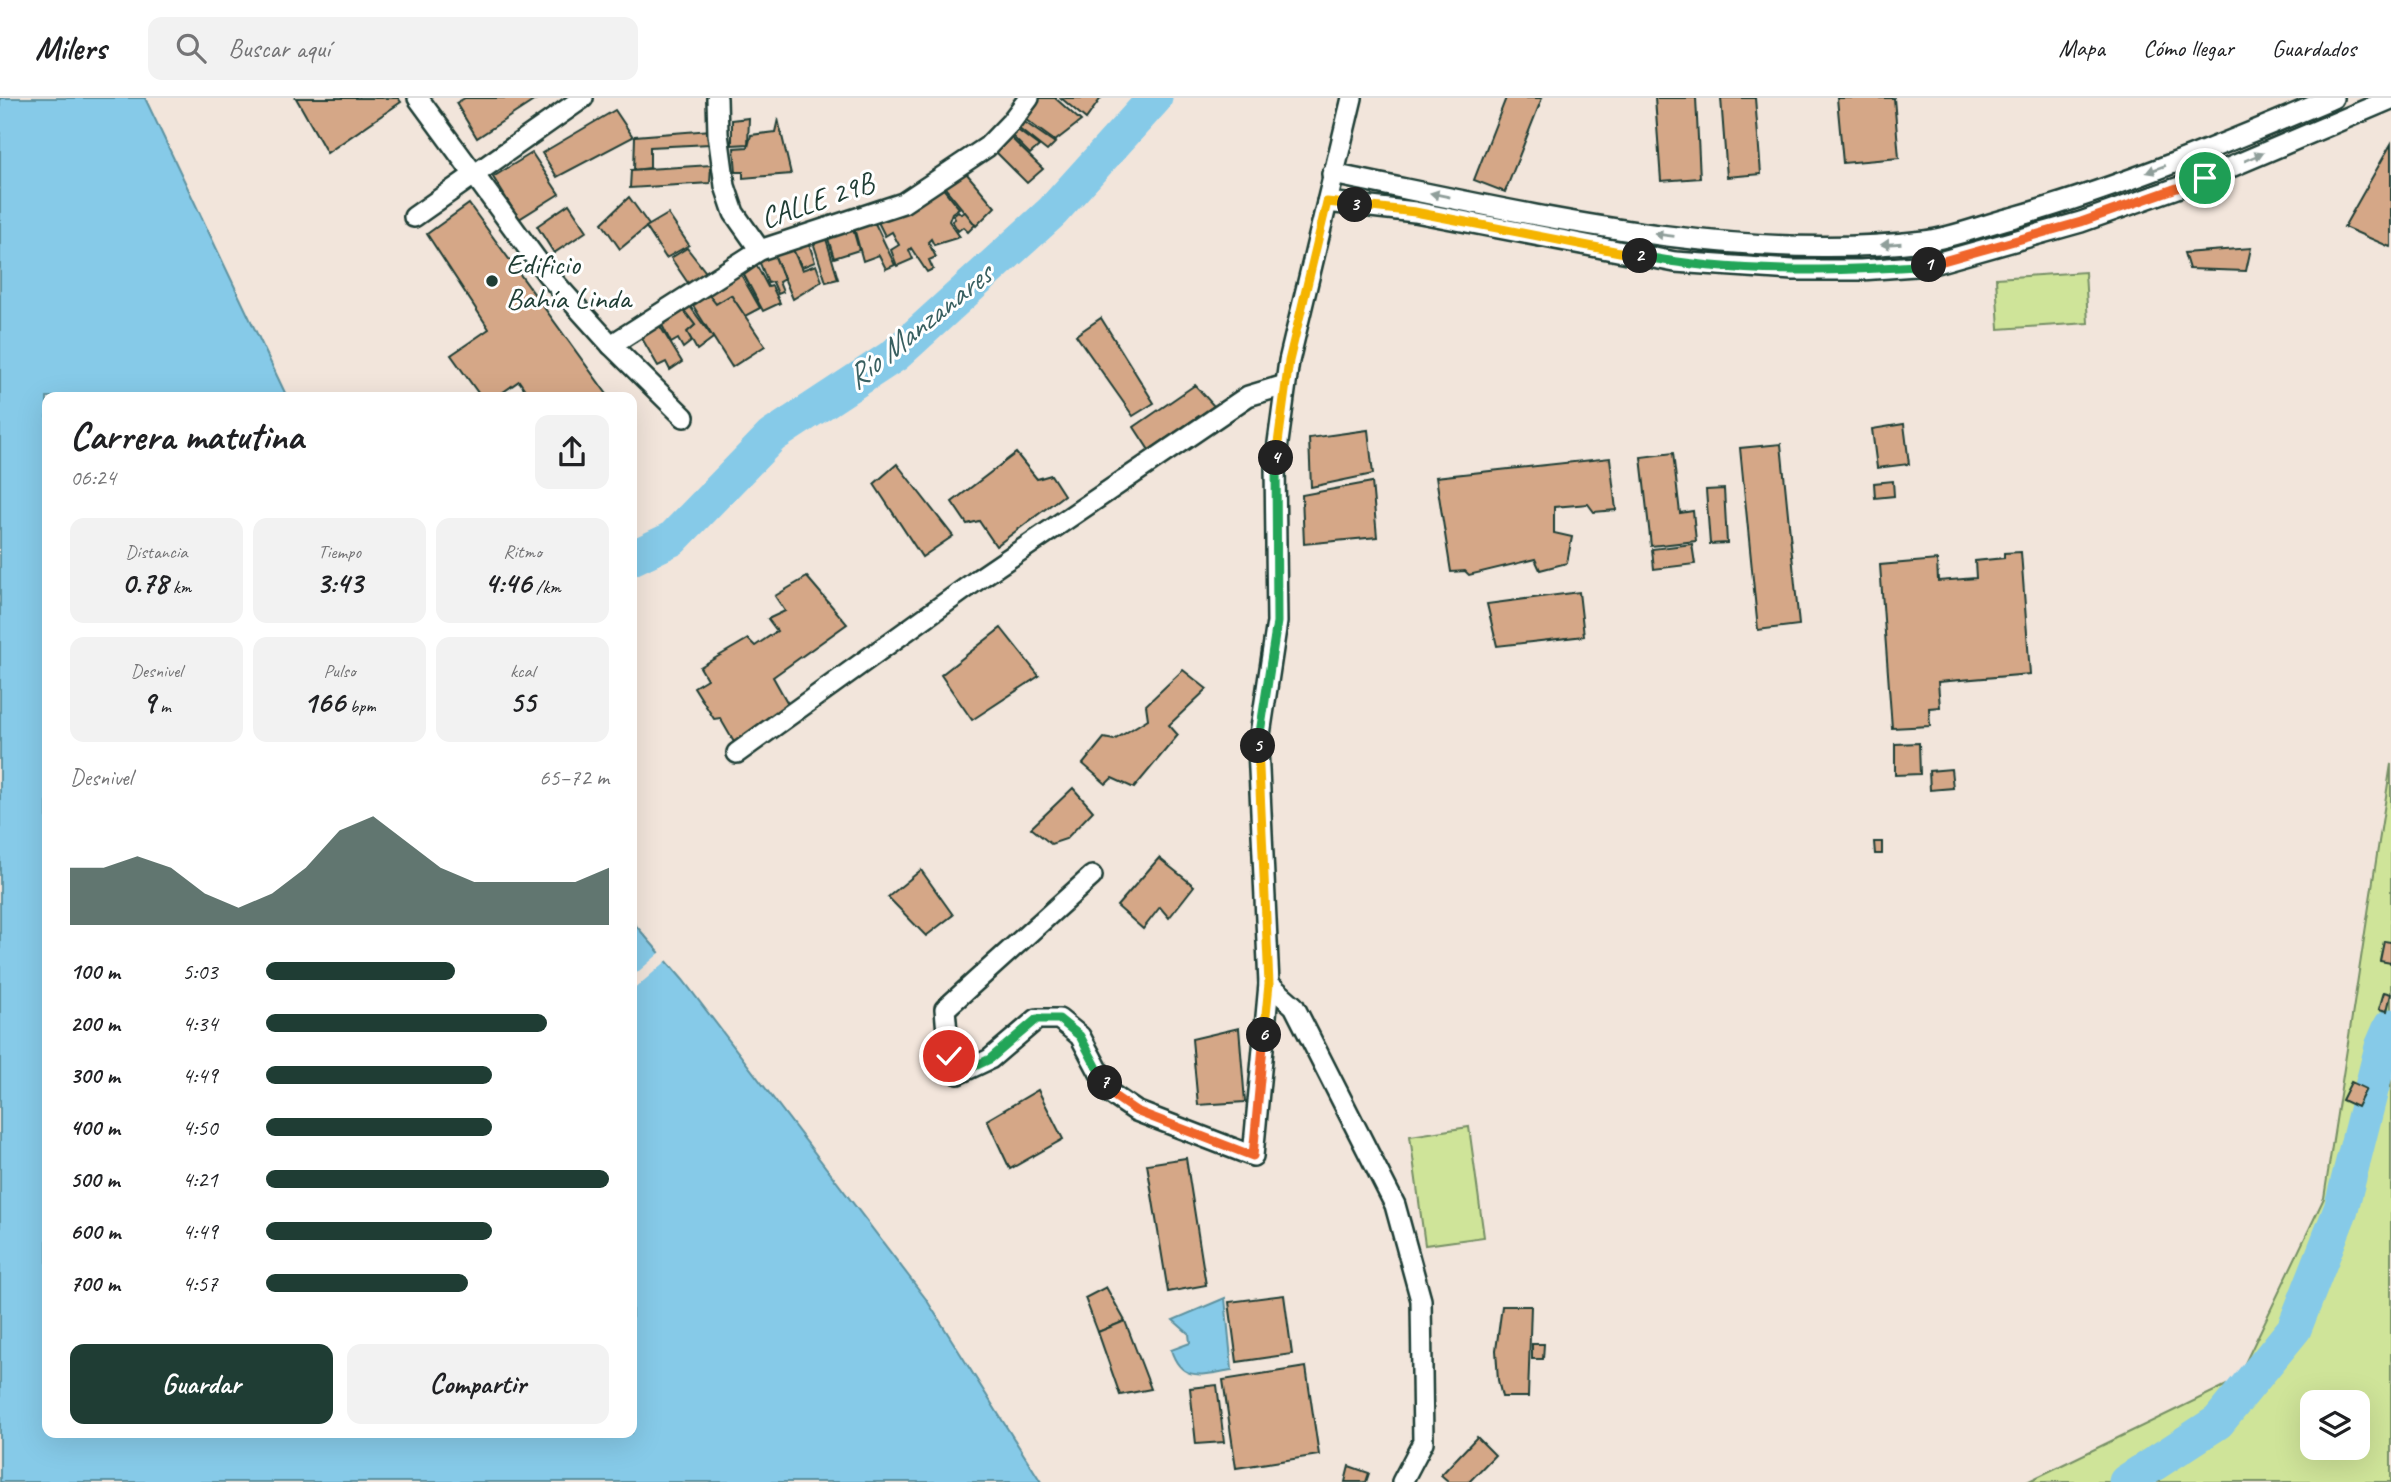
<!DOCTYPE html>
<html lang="es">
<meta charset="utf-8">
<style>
:root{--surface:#fff;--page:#f2f2f2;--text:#202124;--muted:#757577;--line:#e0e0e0;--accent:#1f3d34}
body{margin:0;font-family:Caveat,sans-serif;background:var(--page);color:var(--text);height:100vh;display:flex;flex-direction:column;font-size:26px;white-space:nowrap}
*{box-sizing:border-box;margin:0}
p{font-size:23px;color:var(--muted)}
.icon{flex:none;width:38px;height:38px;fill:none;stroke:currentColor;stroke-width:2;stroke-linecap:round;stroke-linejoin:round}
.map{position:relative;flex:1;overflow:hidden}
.details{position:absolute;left:42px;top:294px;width:595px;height:1046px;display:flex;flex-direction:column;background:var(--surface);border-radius:14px;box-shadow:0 7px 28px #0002}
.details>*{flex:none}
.fabs{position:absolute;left:2300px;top:1292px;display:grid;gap:14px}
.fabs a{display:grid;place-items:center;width:70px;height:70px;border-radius:14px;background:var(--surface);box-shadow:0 7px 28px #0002;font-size:35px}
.pin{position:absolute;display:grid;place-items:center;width:60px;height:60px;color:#fff;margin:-30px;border:4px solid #fff;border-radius:50%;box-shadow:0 2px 7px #0007}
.km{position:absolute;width:35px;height:35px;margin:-18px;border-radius:50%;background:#222;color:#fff;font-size:19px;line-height:35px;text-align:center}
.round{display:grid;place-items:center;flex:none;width:74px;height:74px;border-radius:14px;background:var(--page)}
.summary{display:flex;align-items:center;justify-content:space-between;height:119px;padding:0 28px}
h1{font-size:38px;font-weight:700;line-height:52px}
.stats{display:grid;grid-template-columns:repeat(3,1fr);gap:10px;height:119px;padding:7px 28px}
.stats div{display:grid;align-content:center;border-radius:14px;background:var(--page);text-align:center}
.stats b{font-size:30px;font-weight:700}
.stats small{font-size:19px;font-weight:400}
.stats p{font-size:19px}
.chart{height:196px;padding:14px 28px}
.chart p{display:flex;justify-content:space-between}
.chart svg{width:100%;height:126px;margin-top:7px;fill:var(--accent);opacity:.7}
.button{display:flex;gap:14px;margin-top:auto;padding:14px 28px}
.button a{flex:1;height:80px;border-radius:14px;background:var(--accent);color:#fff;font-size:28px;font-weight:700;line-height:80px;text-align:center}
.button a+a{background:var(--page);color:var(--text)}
ul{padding:0 28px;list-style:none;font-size:23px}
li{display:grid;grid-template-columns:112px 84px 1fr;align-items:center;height:52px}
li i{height:18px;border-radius:9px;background:var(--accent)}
header{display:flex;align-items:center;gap:42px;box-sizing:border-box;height:98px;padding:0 35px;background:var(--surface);border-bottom:2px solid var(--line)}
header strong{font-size:33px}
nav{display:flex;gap:38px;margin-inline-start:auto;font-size:24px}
.search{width:490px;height:63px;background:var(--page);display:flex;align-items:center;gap:18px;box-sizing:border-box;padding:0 24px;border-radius:14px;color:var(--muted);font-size:26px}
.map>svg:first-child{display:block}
.green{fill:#cfe499;stroke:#779066;stroke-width:2;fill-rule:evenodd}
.water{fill:#86cae8;stroke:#5d92a0;stroke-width:2}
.pier{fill:#f2e5db}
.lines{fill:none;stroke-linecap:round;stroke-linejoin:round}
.river{stroke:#86cae8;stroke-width:35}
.building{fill:#d5a787;stroke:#1f3d34;stroke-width:2}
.minor-casing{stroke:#1f3d34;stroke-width:24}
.minor{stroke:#fff;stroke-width:19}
.oneway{fill:#8f9e9a}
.split-1-casing{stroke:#fff;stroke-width:14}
.split-2-casing{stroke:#fff;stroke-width:14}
.split-3-casing{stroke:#fff;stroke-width:14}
.split-4-casing{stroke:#fff;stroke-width:14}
.split-5-casing{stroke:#fff;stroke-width:14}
.split-6-casing{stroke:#fff;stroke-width:14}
.split-7-casing{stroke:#fff;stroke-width:14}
.split-8-casing{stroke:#fff;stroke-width:14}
.split-1{stroke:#f0652b;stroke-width:9}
.split-2{stroke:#22a559;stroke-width:9}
.split-3{stroke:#f5b400;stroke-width:9}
.split-4{stroke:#f5b400;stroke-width:9}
.split-5{stroke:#22a559;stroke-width:9}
.split-6{stroke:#f5b400;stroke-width:9}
.split-7{stroke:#f0652b;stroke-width:9}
.split-8{stroke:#22a559;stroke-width:9}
.poi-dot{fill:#1f3d34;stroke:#fff;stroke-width:2.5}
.labels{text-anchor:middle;stroke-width:6;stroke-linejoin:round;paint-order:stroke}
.street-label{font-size:30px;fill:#1f3d34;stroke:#fff}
.poi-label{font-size:30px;fill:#1f3d34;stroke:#fff;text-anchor:start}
.water-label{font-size:32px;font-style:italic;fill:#396061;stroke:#fff}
</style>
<header>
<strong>Milers</strong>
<div class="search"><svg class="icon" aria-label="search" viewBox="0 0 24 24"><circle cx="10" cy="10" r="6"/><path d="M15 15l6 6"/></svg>Buscar aquí</div>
<nav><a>Mapa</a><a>Cómo llegar</a><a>Guardados</a></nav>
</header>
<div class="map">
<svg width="2391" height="1384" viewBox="0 0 2391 1384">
<rect width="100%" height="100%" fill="#f2e5db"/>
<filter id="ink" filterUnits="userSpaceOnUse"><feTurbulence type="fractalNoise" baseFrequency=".0143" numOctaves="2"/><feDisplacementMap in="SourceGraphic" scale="14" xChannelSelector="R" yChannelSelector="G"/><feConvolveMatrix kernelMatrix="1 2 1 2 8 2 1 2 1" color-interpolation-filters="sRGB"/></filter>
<g filter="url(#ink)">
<!-- green -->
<g class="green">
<polygon points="2085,174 2088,225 1999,231 1996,180"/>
<path d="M 2391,666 L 2391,1384 L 2027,1384 L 2237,1282 L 2324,1100 ZM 2312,1304 L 2357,1304 L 2357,1349 L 2312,1349 Z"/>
<polygon points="1469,1029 1484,1139 1425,1147 1410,1038"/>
</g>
<!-- water -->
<g class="water">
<polygon points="0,0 145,0 287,299 47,299 47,1335 632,1335 632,823 683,882 926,1201 1041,1384 0,1384"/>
<path d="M 1225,1200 L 1232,1272 C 1204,1276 1182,1286 1171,1252 L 1190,1245 L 1189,1236 L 1173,1222 Z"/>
</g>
<!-- pier -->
<polygon class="pier" points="662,853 669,861 632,893 632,879"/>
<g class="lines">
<!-- river -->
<g class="river">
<polyline points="632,460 672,441 772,338 895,257 1052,114 1155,0"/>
<polyline points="2126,1384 2218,1324 2294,1231 2341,1111 2382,949 2391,928"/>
</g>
</g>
<!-- building -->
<g class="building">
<polygon points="296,0 398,0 401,4 327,55"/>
<polygon points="465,0 538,0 477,40 456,5"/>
<polygon points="1034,0 1055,0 1081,23 1055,43 1022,19"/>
<polygon points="1061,0 1101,0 1086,21"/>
<polygon points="1506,0 1542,0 1505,94 1474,82"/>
<polygon points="1655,0 1696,0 1700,80 1661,83"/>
<polygon points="1721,0 1755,0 1761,76 1727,79"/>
<polygon points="1837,0 1894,0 1899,60 1843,65"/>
<polygon points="615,12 633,39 557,79 542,55"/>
<polygon points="749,20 748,46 732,47 732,22"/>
<polygon points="778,21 791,76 743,80 743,74 736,74 734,50 748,49 751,37 775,34"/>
<polygon points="1023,23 1055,45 1047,53 1018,30"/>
<polygon points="1016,31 1039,48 1030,56 1009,35"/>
<polygon points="711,32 710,46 650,49 650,70 634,72 635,38"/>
<polygon points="1008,37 1043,71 1027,85 993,51"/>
<polygon points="2391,46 2391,147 2390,149 2344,129"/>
<polygon points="532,55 559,96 519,121 493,79"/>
<polygon points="711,67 710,85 630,90 631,72"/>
<polygon points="961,69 995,109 976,128 941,85"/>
<polygon points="938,84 959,110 952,115 949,123 960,139 934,147 931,141 928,144 936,159 929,162 933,171 927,174 911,150 909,152 913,161 897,168 891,152 899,147 892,134 885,138 874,116"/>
<polygon points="629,99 649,127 620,151 602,125"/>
<polygon points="469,106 609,299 530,299 519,283 496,299 481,299 451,257 489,231 427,136"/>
<polygon points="569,106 587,133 554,155 537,128"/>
<polygon points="958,113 961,116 965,114 975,127 968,134 963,129 958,133 952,123 955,121 953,117"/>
<polygon points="668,116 689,147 666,160 646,129"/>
<polygon points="872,119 895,167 886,171 879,157 863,163 853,126"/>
<polygon points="851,124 859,152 834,160 826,134"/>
<polygon points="824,134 838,181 826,184 811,138"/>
<polygon points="807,140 815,164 802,169 792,150"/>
<polygon points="790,145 802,172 816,167 822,183 793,201 773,154"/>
<polygon points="687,150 708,177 690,188 671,160"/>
<polygon points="2251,150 2246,173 2189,171 2184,155"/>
<polygon points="773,154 784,181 779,184 783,194 778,196 773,184 768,185 758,160"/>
<polygon points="757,168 768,189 772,188 780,205 763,213 744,177"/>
<polygon points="739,173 760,210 745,218 731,197 716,206 708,196"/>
<polygon points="708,196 716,206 731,197 765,248 732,269 692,206"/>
<polygon points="689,207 713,240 697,252 687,234 695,227 683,211"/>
<polygon points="681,209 695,227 687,234 692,243 683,250 678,241 671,245 660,223"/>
<polygon points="1101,220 1154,305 1133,318 1076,237"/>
<polygon points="658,225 682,264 670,272 666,264 658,268 640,237"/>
<polygon points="1195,287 1214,308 1149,352 1134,329"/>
<polygon points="1904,326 1909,366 1877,370 1872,331"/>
<polygon points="1368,332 1373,376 1311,389 1309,340"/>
<polygon points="1781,346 1799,527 1758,532 1740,350"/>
<polygon points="1016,355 1037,381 1051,377 1064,397 996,448 979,423 967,426 952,404"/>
<polygon points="1673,355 1680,415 1693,413 1696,443 1651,448 1641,359"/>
<polygon points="1610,360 1616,412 1594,414 1588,406 1554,409 1554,435 1572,439 1567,465 1540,472 1535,461 1469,477 1465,473 1451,474 1436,379"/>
<polygon points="897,366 953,438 922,459 874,386"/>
<polygon points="1893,383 1894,398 1875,400 1874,385"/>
<polygon points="1372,384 1377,439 1304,446 1302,397"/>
<polygon points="1724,391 1727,445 1710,446 1706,392"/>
<polygon points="1692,446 1695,466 1654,471 1652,451"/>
<polygon points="2021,454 2030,576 1938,584 1940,609 1929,610 1930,628 1892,630 1880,467 1937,462 1938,483 1976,480 1975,463 2004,460 2004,455"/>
<polygon points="807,479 847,526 773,579 792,613 735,646 720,620 714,621 694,589 707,581 700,569 748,541 755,548 777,533 768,521 785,513 775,498"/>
<polygon points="1579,494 1584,538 1497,548 1487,506"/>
<polygon points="1001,530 1039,578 972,622 941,577"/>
<polygon points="1183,572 1207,591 1169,627 1178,637 1134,690 1112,680 1106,686 1083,666 1104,640 1114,642 1148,621 1146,607"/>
<polygon points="1919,645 1920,676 1895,677 1895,646"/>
<polygon points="1951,671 1953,690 1930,692 1929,673"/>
<polygon points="1073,690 1093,713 1066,741 1051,746 1031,730"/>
<polygon points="1874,744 1882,744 1882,756 1875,756"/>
<polygon points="1159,760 1194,788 1169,820 1160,809 1143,831 1117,808"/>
<polygon points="921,772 953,817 926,838 888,799"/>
<polygon points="2384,843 2391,844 2391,865 2380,863"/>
<polygon points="2384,894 2391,896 2387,913 2379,911"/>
<polygon points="1239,930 1245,1004 1198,1007 1192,941"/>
<polygon points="2351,984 2366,991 2357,1009 2342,1002"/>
<polygon points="1038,992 1063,1041 1010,1071 987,1022"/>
<polygon points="1186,1060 1206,1187 1168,1194 1147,1066"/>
<polygon points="1106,1189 1125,1223 1098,1234 1085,1200"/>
<polygon points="1284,1197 1292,1256 1237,1264 1229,1204"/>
<polygon points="1502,1208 1531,1208 1528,1299 1502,1299 1498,1282 1496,1252"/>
<polygon points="1125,1223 1151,1291 1120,1297 1098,1234"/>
<polygon points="1532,1246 1544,1246 1543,1261 1532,1261"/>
<polygon points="1306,1269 1319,1357 1236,1370 1223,1282"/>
<polygon points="1217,1287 1224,1344 1196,1346 1190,1290"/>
<polygon points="1477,1339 1495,1357 1469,1384 1449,1384 1441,1377"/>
<polygon points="1349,1368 1369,1375 1366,1384 1345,1384"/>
</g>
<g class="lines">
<defs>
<g id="minor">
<polyline points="418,0 547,176 611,247 684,319"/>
<polyline points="717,0 718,36 725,88 734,115 760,152"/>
<path d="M 1332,76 C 1523,114 1729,166 1924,143 C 1953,140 1983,127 2011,120 C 2121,89 2228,44 2333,0"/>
<polyline points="1327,104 1415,114 1675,164 1793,172 1861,172 1929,167 2081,124 2205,80 2391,1"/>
<polyline points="414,119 583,0"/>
<polyline points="611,247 760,152 903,105 987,49 1011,24 1029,0"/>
<polyline points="737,655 980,480 1248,298 1285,287"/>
<polyline points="1092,778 945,911 949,958 958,976 990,961 1037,921 1059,921 1080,938 1111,996 1136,1013 1253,1058 1269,886 1258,650 1277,524 1275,367 1289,263 1352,0"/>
<polyline points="1269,886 1294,908 1395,1107 1421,1202 1423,1344 1402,1384"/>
</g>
</defs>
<!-- minor casing -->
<use href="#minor" class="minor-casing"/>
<!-- minor -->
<use href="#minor" class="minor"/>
</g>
<!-- one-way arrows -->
<defs><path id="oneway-solid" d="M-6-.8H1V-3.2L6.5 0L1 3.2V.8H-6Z" transform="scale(1.75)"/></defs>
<g class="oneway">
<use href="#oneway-solid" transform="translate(2254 59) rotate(-23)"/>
<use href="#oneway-solid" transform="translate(2156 71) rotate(160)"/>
<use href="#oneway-solid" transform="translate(1440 97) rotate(-169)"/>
<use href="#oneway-solid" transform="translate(1664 137) rotate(-173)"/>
<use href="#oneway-solid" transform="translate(1891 146) rotate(176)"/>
</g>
</g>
<g class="lines" filter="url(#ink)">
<defs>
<polyline id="split-1" points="1929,167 2081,124 2205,80"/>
<path id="split-2" d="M 1640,158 C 1735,176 1833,174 1929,167"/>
<polyline id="split-3" points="1355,107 1415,114 1640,158"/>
<polyline id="split-4" points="1276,360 1289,263 1327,104 1355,107"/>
<polyline id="split-5" points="1258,648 1277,524 1276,360"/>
<polyline id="split-6" points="1258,648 1269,886 1264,937"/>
<polyline id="split-7" points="1105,985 1111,996 1136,1013 1253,1058 1264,937"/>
<polyline id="split-8" points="949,958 958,976 990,961 1037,921 1059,921 1080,938 1105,985"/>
</defs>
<!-- split-1 casing -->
<use href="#split-1" class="split-1-casing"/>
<!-- split-2 casing -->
<use href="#split-2" class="split-2-casing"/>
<!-- split-3 casing -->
<use href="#split-3" class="split-3-casing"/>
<!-- split-4 casing -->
<use href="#split-4" class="split-4-casing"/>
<!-- split-5 casing -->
<use href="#split-5" class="split-5-casing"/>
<!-- split-6 casing -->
<use href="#split-6" class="split-6-casing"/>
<!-- split-7 casing -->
<use href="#split-7" class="split-7-casing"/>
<!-- split-8 casing -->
<use href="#split-8" class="split-8-casing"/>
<!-- split-1 -->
<use href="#split-1" class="split-1"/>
<!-- split-2 -->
<use href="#split-2" class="split-2"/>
<!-- split-3 -->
<use href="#split-3" class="split-3"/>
<!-- split-4 -->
<use href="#split-4" class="split-4"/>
<!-- split-5 -->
<use href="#split-5" class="split-5"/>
<!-- split-6 -->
<use href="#split-6" class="split-6"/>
<!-- split-7 -->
<use href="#split-7" class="split-7"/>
<!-- split-8 -->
<use href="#split-8" class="split-8"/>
</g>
<!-- markers -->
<circle class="poi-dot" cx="492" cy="183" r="7"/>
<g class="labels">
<!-- street labels -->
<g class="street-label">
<text transform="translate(817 102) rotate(-19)" y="10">CALLE 29B</text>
</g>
<!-- poi labels -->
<g class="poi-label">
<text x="506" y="176">Edificio<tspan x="506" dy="34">Bahía Linda</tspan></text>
</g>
<!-- water labels -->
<g class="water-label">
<text transform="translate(918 228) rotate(-39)" y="11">Río Manzanares</text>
</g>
</g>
</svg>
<div class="fabs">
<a><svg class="icon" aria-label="layers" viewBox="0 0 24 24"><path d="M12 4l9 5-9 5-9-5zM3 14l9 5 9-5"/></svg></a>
</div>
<div class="pin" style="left:2205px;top:80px;background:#1e9e55"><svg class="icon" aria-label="arrive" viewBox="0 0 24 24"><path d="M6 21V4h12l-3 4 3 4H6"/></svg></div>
<div class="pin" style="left:949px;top:958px;background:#d93025"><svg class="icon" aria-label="check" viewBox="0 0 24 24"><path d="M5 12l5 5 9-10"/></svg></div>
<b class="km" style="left:1929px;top:167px">1</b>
<b class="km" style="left:1640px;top:158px">2</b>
<b class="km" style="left:1355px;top:107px">3</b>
<b class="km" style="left:1276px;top:360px">4</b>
<b class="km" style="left:1258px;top:648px">5</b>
<b class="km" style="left:1264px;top:937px">6</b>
<b class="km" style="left:1105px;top:985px">7</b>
<section class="details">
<div class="summary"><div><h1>Carrera matutina</h1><p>06:24</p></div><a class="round"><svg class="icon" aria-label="share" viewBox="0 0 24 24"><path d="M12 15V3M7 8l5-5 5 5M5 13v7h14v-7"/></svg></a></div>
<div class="stats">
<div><p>Distancia</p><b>0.78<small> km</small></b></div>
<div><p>Tiempo</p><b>3:43</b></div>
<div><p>Ritmo</p><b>4:46<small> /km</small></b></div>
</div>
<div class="stats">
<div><p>Desnivel</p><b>9<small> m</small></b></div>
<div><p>Pulso</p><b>166<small> bpm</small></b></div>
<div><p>kcal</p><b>55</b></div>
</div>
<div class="chart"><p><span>Desnivel</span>65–72 m</p>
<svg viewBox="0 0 160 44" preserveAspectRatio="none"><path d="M0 44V24L10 24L20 20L30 24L40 33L50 38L60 33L70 24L80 11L90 6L100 15L110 24L120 29L130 29L140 29L150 29L160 24V44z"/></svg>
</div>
<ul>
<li><b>100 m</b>5:03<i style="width:55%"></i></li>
<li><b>200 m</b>4:34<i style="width:82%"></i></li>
<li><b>300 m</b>4:49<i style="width:66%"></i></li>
<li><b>400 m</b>4:50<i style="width:66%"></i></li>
<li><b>500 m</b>4:21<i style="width:100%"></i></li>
<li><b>600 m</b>4:49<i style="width:66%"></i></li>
<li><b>700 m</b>4:57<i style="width:59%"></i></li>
</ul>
<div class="button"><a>Guardar</a><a>Compartir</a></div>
</section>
</div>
